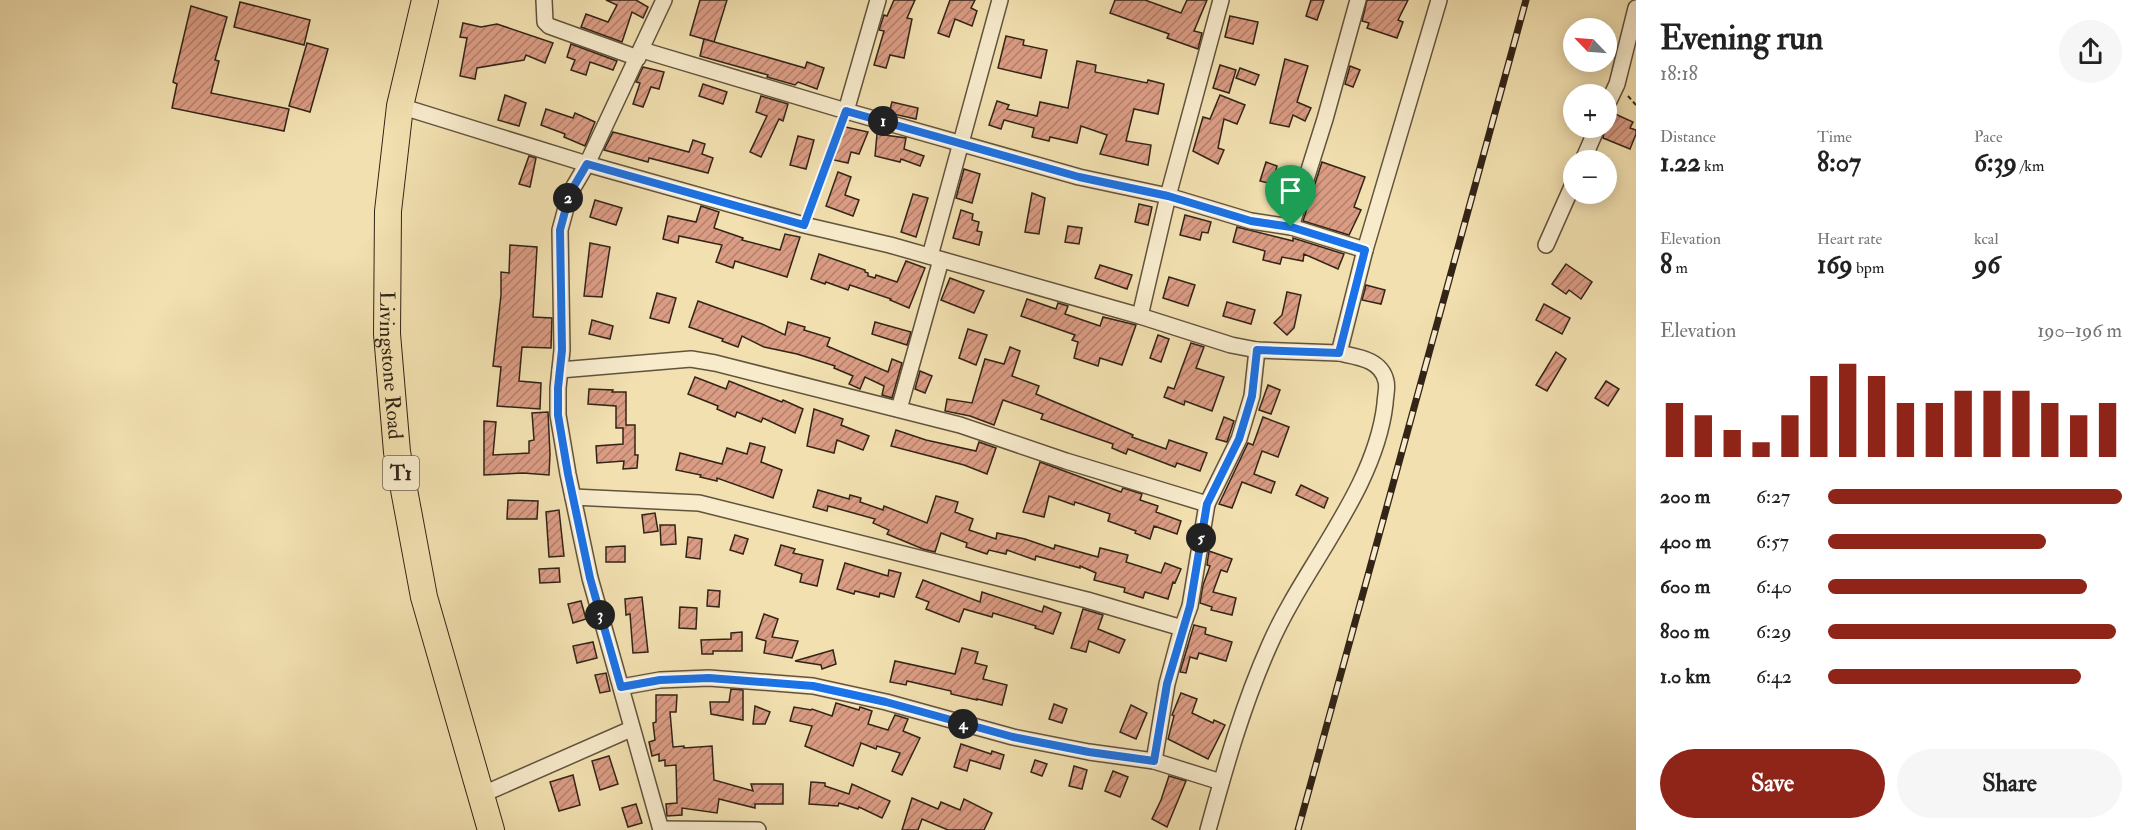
<!DOCTYPE html>
<meta charset="utf-8">
<style>
:root{--surface:#fff;--page:#f6f6f6;--text:#222;--muted:#767676;--accent:#8f2418}
body{margin:0;font-family:"IM FELL Double Pica",serif;background:var(--page);color:var(--text);height:100vh;display:flex;flex-direction:column;font-size:22px;white-space:nowrap}
*{box-sizing:border-box;margin:0}
p{font-size:20px;color:var(--muted)}
.icon{flex:none;width:33px;height:33px;fill:none;stroke:currentColor;stroke-width:2;stroke-linecap:round;stroke-linejoin:round}
.map{position:relative;flex:1;overflow:hidden}
.panel{display:flex;flex-direction:column;background:var(--surface);width:510px}
.panel>*{flex:none}
.needle{width:39px;rotate:295deg}
.controls{position:absolute;left:1563px;top:18px;display:grid;gap:12px}
.controls a{display:grid;place-items:center;width:54px;height:54px;border-radius:50%;background:var(--surface);box-shadow:0 3px 15px #0003;font-size:30px}
.pin{position:absolute;display:grid;place-items:center;width:51px;height:51px;color:#fff;margin:-62px -26px;border-radius:50% 50% 50% 0;rotate:-45deg;box-shadow:0 0 6px #0007}
.pin .icon{rotate:45deg}
.km{position:absolute;width:30px;height:30px;margin:-15px;border-radius:50%;background:#222;color:#fff;font-size:16px;line-height:30px;text-align:center}
.round{display:grid;place-items:center;flex:none;width:63px;height:63px;border-radius:32px;background:var(--page)}
.overview{display:flex;align-items:center;justify-content:space-between;height:102px;padding:0 24px}
h1{font-size:33px;font-weight:700;line-height:45px}
.figures{display:grid;grid-template-columns:repeat(3,1fr);gap:9px;height:102px;padding:6px 24px}
.figures div{display:grid;align-content:center}
.figures b{font-size:26px;font-weight:700}
.figures small{font-size:16px;font-weight:400}
.figures p{font-size:16px}
.chart{height:168px;padding:12px 24px}
.chart p{display:flex;justify-content:space-between}
.chart svg{width:100%;height:108px;margin-top:6px;stroke:var(--accent);stroke-width:6}
.action{display:flex;gap:12px;margin-top:auto;padding:12px 24px}
.action a{flex:1;height:69px;border-radius:36px;background:var(--accent);color:#fff;font-size:24px;font-weight:700;line-height:69px;text-align:center}
.action a+a{background:var(--page);color:var(--text)}
ul{padding:0 24px;list-style:none;font-size:20px}
li{display:grid;grid-template-columns:96px 72px 1fr;align-items:center;height:45px}
li i{height:15px;border-radius:8px;background:var(--accent)}
main{display:flex;flex:1;min-height:0}
.map>svg:first-child{display:block}
.building{fill:url(#building-hatch);stroke:#322417;stroke-width:1.5}
.lines{fill:none;stroke-linecap:round;stroke-linejoin:round}
.minor-casing{stroke:#62533d;stroke-width:18}
.trunk-casing{stroke:#322417;stroke-width:28}
.path{stroke:#322417;stroke-width:2;stroke-dasharray:4.5 3;stroke-linecap:butt}
.minor{stroke:#f7ebcc;stroke-width:15}
.trunk{stroke:#f2e0b0;stroke-width:26}
.rail-casing{stroke:#322417;stroke-width:7}
.rail{stroke:#f7ebcc;stroke-width:4.5;stroke-dasharray:14;stroke-linecap:butt}
.route-casing{stroke:#fff;stroke-width:12}
.route{stroke:#1a73e8;stroke-width:8}
.labels{text-anchor:middle;stroke-width:6;stroke-linejoin:round;paint-order:stroke}
.shield{fill:#f7ebcc;stroke:#6d604d;stroke-width:1.5}
.shield-label{font-size:20px;font-weight:bold;fill:#322417}
.street-label{font-size:21px;fill:#322417;stroke:#f7ebcc}
</style>
<main>
<div class="map">
<svg width="1636" height="830" viewBox="0 0 1636 830">
<defs>
<pattern id="building-hatch" width="6" height="6" patternUnits="userSpaceOnUse" patternTransform="scale(1.5)"><rect width="6" height="6" fill="#db9c84"/><path d="M-1 1l2-2M0 6l6-6M5 7l2-2" fill="none" stroke="#b27f6b"/></pattern>
</defs>
<rect width="100%" height="100%" fill="#f2e0b0"/>
<filter id="stains"><feTurbulence type="fractalNoise" baseFrequency=".00333" numOctaves="4"/><feColorMatrix values="0 0 0 0 .2 0 0 0 0 .09 0 0 0 0 .02 0 0 0 .5 -.17"/></filter>
<radialGradient id="worn" r=".72"><stop offset=".6" stop-color="#630" stop-opacity="0"/><stop offset="1" stop-color="#630" stop-opacity=".3"/></radialGradient>
<!-- building -->
<g class="building">
<polygon points="606,0 636,0 648,7 643,18 632,12 622,42 581,27 586,14 608,22 617,5"/>
<polygon points="700,0 727,0 714,42 690,35"/>
<polygon points="894,0 915,0 907,18 912,19 904,58 890,55 886,68 874,65 884,31 879,30 884,15 887,16"/>
<polygon points="950,0 975,0 971,8 977,11 972,26 955,19 949,37 938,33"/>
<polygon points="1115,0 1145,0 1181,13 1187,0 1207,0 1194,31 1202,33 1198,49 1167,38 1169,34 1110,13"/>
<polygon points="1311,0 1324,0 1317,20 1306,16"/>
<polygon points="1367,0 1408,0 1398,20 1403,22 1397,38 1367,28 1369,23 1362,21"/>
<polygon points="240,2 310,20 304,45 234,27"/>
<polygon points="191,6 227,17 215,60 219,61 211,93 289,109 284,131 172,108 177,84 173,82"/>
<polygon points="1230,16 1258,22 1253,44 1225,37"/>
<polygon points="463,23 481,27 497,24 553,43 545,63 526,55 524,60 477,68 475,79 460,76 467,38 460,37"/>
<polygon points="1006,36 1024,40 1023,45 1047,50 1041,78 998,68"/>
<polygon points="704,39 805,68 807,62 824,68 817,89 798,82 795,85 767,77 768,75 700,56"/>
<polygon points="307,43 328,49 310,112 289,106"/>
<polygon points="571,44 617,61 613,70 590,62 586,75 571,70 575,60 567,57"/>
<polygon points="1285,59 1308,66 1297,102 1311,108 1305,121 1293,115 1289,127 1270,123"/>
<polygon points="1077,61 1096,65 1095,72 1147,83 1148,80 1164,84 1158,114 1134,109 1126,141 1151,145 1148,165 1100,154 1107,135 1081,126 1077,143 1050,137 1049,141 1032,137 1034,128 1004,120 1001,129 989,125 997,101 1009,105 1007,109 1037,116 1040,102 1068,108"/>
<polygon points="1220,65 1236,70 1229,93 1213,88"/>
<polygon points="1350,66 1360,70 1353,87 1345,84"/>
<polygon points="643,67 664,72 659,89 651,87 643,107 633,104 640,83 636,82"/>
<polygon points="1240,68 1259,75 1255,85 1236,78"/>
<polygon points="703,84 727,92 723,104 699,96"/>
<polygon points="505,95 526,103 519,126 498,120"/>
<polygon points="1220,95 1245,105 1237,124 1224,119 1218,148 1224,150 1218,164 1193,151 1203,117 1210,119"/>
<polygon points="761,96 788,104 783,121 779,119 761,157 750,152 767,116 756,112"/>
<polygon points="892,102 918,108 916,119 889,113"/>
<polygon points="546,109 573,118 575,113 595,122 585,146 564,137 565,134 541,125"/>
<polygon points="1613,113 1633,122 1630,128 1636,130 1636,134 1630,149 1603,138 1606,123"/>
<polygon points="841,126 868,132 859,154 851,152 848,163 834,160"/>
<polygon points="613,132 689,152 693,140 705,144 702,154 713,158 708,173 649,158 648,162 604,150"/>
<polygon points="877,134 906,138 904,149 924,156 920,166 901,159 900,162 875,156"/>
<polygon points="798,136 814,140 806,169 790,165"/>
<polygon points="529,156 536,158 530,187 519,184"/>
<polygon points="1266,162 1277,166 1272,184 1260,181"/>
<polygon points="1322,162 1365,177 1354,207 1361,210 1349,235 1303,221"/>
<polygon points="964,169 980,174 972,203 956,198"/>
<polygon points="838,172 851,177 845,195 859,200 853,216 826,206"/>
<polygon points="1032,193 1045,198 1039,234 1025,232"/>
<polygon points="913,194 928,198 916,237 901,232"/>
<polygon points="595,200 622,208 616,225 590,217"/>
<polygon points="1139,204 1152,207 1148,225 1135,222"/>
<polygon points="701,206 719,212 714,228 743,238 742,240 780,250 785,234 800,237 787,277 735,261 733,268 716,262 722,245 679,236 678,243 663,239 668,216 696,222"/>
<polygon points="961,210 973,214 972,220 979,222 977,231 982,232 979,245 953,238"/>
<polygon points="1185,215 1211,222 1208,233 1202,232 1200,240 1180,235"/>
<polygon points="1068,226 1082,228 1079,244 1065,242"/>
<polygon points="1237,227 1293,241 1293,238 1344,254 1338,269 1304,254 1303,261 1282,257 1280,264 1263,260 1265,251 1233,242"/>
<polygon points="590,243 610,247 602,297 584,296"/>
<polygon points="510,245 537,247 533,317 552,318 551,348 522,347 519,381 541,383 540,409 497,406 501,367 493,366 501,295 501,272 509,273"/>
<polygon points="819,254 865,270 865,272 868,273 868,276 875,278 876,275 897,282 906,261 925,268 909,308 890,300 891,299 850,285 848,290 826,282 825,284 811,279"/>
<polygon points="1566,264 1592,282 1581,299 1569,290 1566,294 1552,284"/>
<polygon points="1100,265 1132,275 1127,289 1095,278"/>
<polygon points="1169,277 1195,285 1188,306 1163,298"/>
<polygon points="950,278 984,291 974,313 941,300"/>
<polygon points="1366,285 1385,290 1381,304 1362,300"/>
<polygon points="1287,292 1301,295 1294,328 1287,335 1274,323 1282,315"/>
<polygon points="657,293 676,298 669,323 650,318"/>
<polygon points="1027,299 1056,309 1058,303 1068,306 1065,314 1100,326 1103,317 1136,325 1122,365 1100,358 1098,366 1074,358 1078,342 1072,340 1075,335 1021,316"/>
<polygon points="698,301 762,324 785,335 788,322 805,327 804,330 830,338 827,346 888,372 892,359 902,363 892,398 882,395 884,386 865,377 860,389 849,384 853,376 834,368 835,366 797,354 764,347 742,336 738,347 722,341 723,339 689,327"/>
<polygon points="1227,302 1255,310 1251,324 1223,316"/>
<polygon points="1544,304 1570,318 1562,334 1536,320"/>
<polygon points="592,320 613,326 610,339 589,334"/>
<polygon points="875,322 911,332 907,345 872,334"/>
<polygon points="968,329 987,335 976,365 959,358"/>
<polygon points="1158,335 1169,339 1161,362 1150,358"/>
<polygon points="1191,343 1204,347 1196,368 1224,377 1212,411 1185,401 1184,405 1164,397 1168,387 1174,389"/>
<polygon points="1010,347 1020,351 1012,376 1039,386 1036,394 1133,435 1132,437 1166,449 1169,440 1207,453 1200,471 1177,463 1175,467 1128,449 1126,454 1112,448 1113,444 1041,419 1043,414 1003,400 994,425 970,416 945,411 947,399 972,403 985,359 1004,364"/>
<polygon points="1556,352 1566,359 1547,391 1536,385"/>
<polygon points="920,371 932,376 925,393 915,389"/>
<polygon points="695,377 726,389 729,381 782,402 783,400 803,409 795,433 763,418 761,422 737,412 735,417 717,409 718,406 688,394"/>
<polygon points="1606,381 1619,389 1608,406 1595,398"/>
<polygon points="1268,385 1280,390 1271,414 1259,410"/>
<polygon points="589,389 613,390 612,392 626,392 626,425 635,425 635,455 638,455 637,468 623,469 624,461 597,463 596,446 623,444 623,428 616,428 616,406 588,404"/>
<polygon points="814,409 843,419 841,425 869,436 863,450 837,440 834,453 807,446"/>
<polygon points="548,412 550,454 549,475 523,473 484,475 484,421 496,422 493,455 529,453 529,441 534,440 532,413"/>
<polygon points="1224,417 1234,421 1227,442 1216,439"/>
<polygon points="1263,417 1289,427 1278,457 1262,451 1254,474 1275,482 1271,493 1242,482 1232,508 1219,504 1248,443 1253,445"/>
<polygon points="896,430 926,440 976,451 979,442 996,448 987,474 964,465 891,446"/>
<polygon points="750,443 765,447 761,462 782,470 773,498 717,478 717,481 700,477 701,475 676,470 680,453 722,464 727,448 747,454"/>
<polygon points="1040,462 1121,492 1123,488 1142,494 1140,500 1158,506 1156,512 1181,521 1177,534 1154,526 1150,539 1135,533 1136,531 1108,521 1110,514 1075,502 1074,505 1049,496 1044,517 1023,512"/>
<polygon points="1301,485 1328,498 1324,508 1296,495"/>
<polygon points="818,490 849,499 850,495 861,498 860,502 883,510 884,506 927,523 936,496 958,502 955,512 973,519 969,530 996,539 997,533 1025,539 1054,549 1055,545 1098,557 1100,548 1128,555 1126,562 1161,573 1165,563 1181,569 1175,583 1173,582 1168,599 1145,592 1143,598 1124,592 1125,588 1094,580 1096,573 1080,566 1080,568 1036,556 1035,560 1007,550 1006,554 989,550 987,554 966,547 967,543 941,533 935,552 923,549 887,534 889,530 873,523 875,519 828,506 827,511 813,507"/>
<polygon points="508,500 538,501 537,519 507,519"/>
<polygon points="559,510 564,556 549,557 546,512"/>
<polygon points="655,513 658,531 644,533 642,515"/>
<polygon points="660,525 675,525 676,544 661,545"/>
<polygon points="735,535 748,539 743,554 730,550"/>
<polygon points="688,537 702,539 700,559 686,557"/>
<polygon points="781,545 795,549 793,553 823,560 817,586 800,582 802,574 775,565"/>
<polygon points="625,546 625,562 606,562 606,547"/>
<polygon points="1209,551 1232,559 1227,572 1221,570 1213,592 1236,598 1232,615 1211,610 1212,607 1200,603 1203,585 1210,566 1207,565"/>
<polygon points="845,563 888,576 889,570 901,573 894,597 880,593 879,597 855,591 854,594 837,589"/>
<polygon points="559,568 560,582 540,583 539,569"/>
<polygon points="923,580 980,602 982,592 1042,612 1044,606 1061,613 1053,634 1035,628 1036,626 993,613 992,617 964,609 959,622 926,609 929,602 916,597"/>
<polygon points="708,590 720,591 719,607 707,606"/>
<polygon points="642,597 648,652 633,653 630,614 626,615 625,599"/>
<polygon points="581,601 586,619 573,623 568,604"/>
<polygon points="680,607 697,608 696,629 679,628"/>
<polygon points="1083,609 1103,615 1098,629 1125,640 1119,653 1089,641 1086,652 1071,648"/>
<polygon points="764,614 778,619 772,637 798,641 792,658 764,653 766,641 756,638"/>
<polygon points="1194,625 1206,628 1205,634 1232,642 1226,661 1199,653 1197,659 1190,657 1186,673 1180,672"/>
<polygon points="742,632 742,651 713,651 713,654 702,654 701,640 731,639 731,633"/>
<polygon points="593,642 597,658 577,663 573,646"/>
<polygon points="962,648 978,652 975,663 987,666 983,679 1007,685 1002,705 977,699 977,700 951,694 951,691 907,681 906,685 890,682 895,661 955,674"/>
<polygon points="833,650 836,664 822,669 821,665 795,661"/>
<polygon points="606,673 610,691 600,693 595,675"/>
<polygon points="731,689 743,690 743,720 711,714 710,702 729,702"/>
<polygon points="1181,693 1197,699 1192,713 1213,723 1214,720 1225,725 1208,759 1168,739 1174,716 1172,715"/>
<polygon points="656,695 677,695 676,712 670,712 673,747 684,746 684,748 712,746 714,780 753,791 751,784 783,784 783,804 755,804 755,808 719,799 717,813 682,808 682,815 667,816 666,804 677,803 676,765 665,766 665,760 659,761 659,754 652,756 649,742 655,740 653,723 656,722"/>
<polygon points="836,703 859,710 860,707 872,711 868,724 888,730 895,715 908,719 903,731 920,738 902,775 892,771 900,753 877,746 876,749 861,743 853,766 805,746 812,726 790,721 794,707 811,710 812,709 832,716"/>
<polygon points="1054,704 1067,709 1062,723 1049,719"/>
<polygon points="1131,705 1147,713 1136,739 1120,732"/>
<polygon points="755,706 770,712 765,724 753,724"/>
<polygon points="961,744 991,754 992,751 1004,755 1000,769 970,760 967,771 954,767"/>
<polygon points="609,756 618,784 600,790 592,761"/>
<polygon points="1035,760 1047,764 1042,776 1031,772"/>
<polygon points="1074,766 1087,770 1082,789 1069,786"/>
<polygon points="1113,771 1128,777 1120,797 1105,791"/>
<polygon points="573,775 580,805 559,811 550,782"/>
<polygon points="1169,776 1186,781 1167,827 1152,819 1161,800"/>
<polygon points="811,782 825,783 825,786 849,794 852,784 890,801 882,818 859,807 858,809 839,803 838,806 809,804"/>
<polygon points="912,798 938,809 941,802 960,810 964,799 992,813 984,830 948,830 922,819 918,830 902,830"/>
<polygon points="636,804 642,823 628,827 622,808"/>
</g>
<g class="lines">
<defs>
<g id="minor">
<polyline points="544,0 545,22 549,26 638,58"/>
<polyline points="642,50 846,111 1079,177 1168,196 1251,221 1291,227 1365,250"/>
<polyline points="400,106 587,164 804,225 890,245 1140,316 1231,345 1257,350 1339,353 1365,250 1439,0"/>
<polyline points="1606,107 1617,84 1636,8"/>
<polyline points="846,111 878,0"/>
<polyline points="1583,160 1597,128"/>
<polyline points="1291,227 1325,119 1358,0"/>
<polyline points="1546,245 1574,182"/>
<polyline points="930,256 1000,0"/>
<polyline points="1140,316 1168,196 1221,0"/>
<polyline points="560,370 691,359 715,363 960,425 1066,461 1207,504"/>
<polyline points="899,409 941,260"/>
<polyline points="573,497 699,503 1087,600 1182,628"/>
<polyline points="621,687 660,680 709,678 813,686 886,702 1013,737 1089,752 1154,761 1221,782"/>
<polyline points="1154,761 1167,684 1182,628 1190,606 1207,504 1239,439 1252,396 1257,350"/>
<polyline points="481,795 631,729"/>
<polyline points="661,829 758,830"/>
<polyline points="661,830 590,578 568,474 558,415 558,388 562,350 560,230 570,193 587,164 664,0"/>
<path d="M 1208,830 C 1225,768 1243,704 1270,644 C 1304,566 1375,490 1385,404 C 1385,397 1388,388 1386,381 C 1381,359 1357,357 1339,353"/>
</g>
<g id="trunk">
<path id="s1" d="M 425,0 L 400,106 L 388,211 L 387,334 L 397,452 L 424,597 L 491,830"/>
</g>
</defs>
<!-- minor casing -->
<use href="#minor" class="minor-casing"/>
<!-- trunk casing -->
<use href="#trunk" class="trunk-casing"/>
<!-- path -->
<g class="path">
<polyline points="1628,96 1636,105"/>
<polyline points="809,211 842,123"/>
</g>
<!-- minor -->
<use href="#minor" class="minor"/>
<!-- trunk -->
<use href="#trunk" class="trunk"/>
<defs>
<polyline id="rail" points="1298,830 1526,0"/>
</defs>
<!-- rail casing -->
<use href="#rail" class="rail-casing"/>
<!-- rail -->
<use href="#rail" class="rail"/>
</g>
<g class="lines">
<defs>
<polygon id="route" points="846,111 1079,177 1168,196 1251,221 1291,227 1365,250 1339,353 1257,350 1252,396 1239,439 1207,504 1190,606 1167,684 1154,761 1089,752 1013,737 886,702 813,686 709,678 660,680 621,687 590,578 568,474 558,415 558,388 562,350 560,230 570,193 587,164 804,225"/>
</defs>
<!-- route casing -->
<use href="#route" class="route-casing"/>
<!-- route -->
<use href="#route" class="route"/>
</g>
<g class="labels">
<!-- shield labels -->
<rect class="shield" x="383" y="456" width="36" height="34" rx="4.5"/>
<g class="shield-label">
<text x="401" y="480">T1</text>
</g>
<!-- street labels -->
<g class="street-label">
<text dy="7" stroke="none"><textPath href="#s1" startOffset="369">Livingstone Road</textPath></text>
</g>
</g>
<rect width="100%" height="100%" filter="url(#stains)"/>
<rect width="100%" height="100%" fill="url(#worn)"/>
</svg>
<div class="controls">
<a><svg class="needle" viewBox="-14 -14 28 28"><path d="M0-13l5 13h-10z" fill="#e53935"/><path d="M0 13l5-13h-10z" fill="#767676"/></svg></a>
<a>+</a>
<a>−</a>
</div>
<div class="pin" style="left:1291px;top:227px;background:#1e9e55"><svg class="icon" aria-label="arrive" viewBox="0 0 24 24"><path d="M6 21V4h12l-3 4 3 4H6"/></svg></div>
<b class="km" style="left:883px;top:121px">1</b>
<b class="km" style="left:568px;top:198px">2</b>
<b class="km" style="left:600px;top:615px">3</b>
<b class="km" style="left:963px;top:724px">4</b>
<b class="km" style="left:1201px;top:538px">5</b>
</div>
<section class="panel">
<div class="overview"><div><h1>Evening run</h1><p>18:18</p></div><a class="round"><svg class="icon" aria-label="share" viewBox="0 0 24 24"><path d="M12 15V3M7 8l5-5 5 5M5 13v7h14v-7"/></svg></a></div>
<div class="figures">
<div><p>Distance</p><b>1.22<small> km</small></b></div>
<div><p>Time</p><b>8:07</b></div>
<div><p>Pace</p><b>6:39<small> /km</small></b></div>
</div>
<div class="figures">
<div><p>Elevation</p><b>8<small> m</small></b></div>
<div><p>Heart rate</p><b>169<small> bpm</small></b></div>
<div><p>kcal</p><b>96</b></div>
</div>
<div class="chart"><p><span>Elevation</span>190–196 m</p>
<svg viewBox="0 0 160 44" preserveAspectRatio="none"><path d="M5 44V22M15 44V27M25 44V33M35 44V38M45 44V27M55 44V11M65 44V6M75 44V11M85 44V22M95 44V22M105 44V17M115 44V17M125 44V17M135 44V22M145 44V27M155 44V22"/></svg>
</div>
<ul>
<li><b>200 m</b>6:27<i style="width:100%"></i></li>
<li><b>400 m</b>6:57<i style="width:74%"></i></li>
<li><b>600 m</b>6:40<i style="width:88%"></i></li>
<li><b>800 m</b>6:29<i style="width:98%"></i></li>
<li><b>1.0 km</b>6:42<i style="width:86%"></i></li>
</ul>
<div class="action"><a>Save</a><a>Share</a></div>
</section>
</main>
